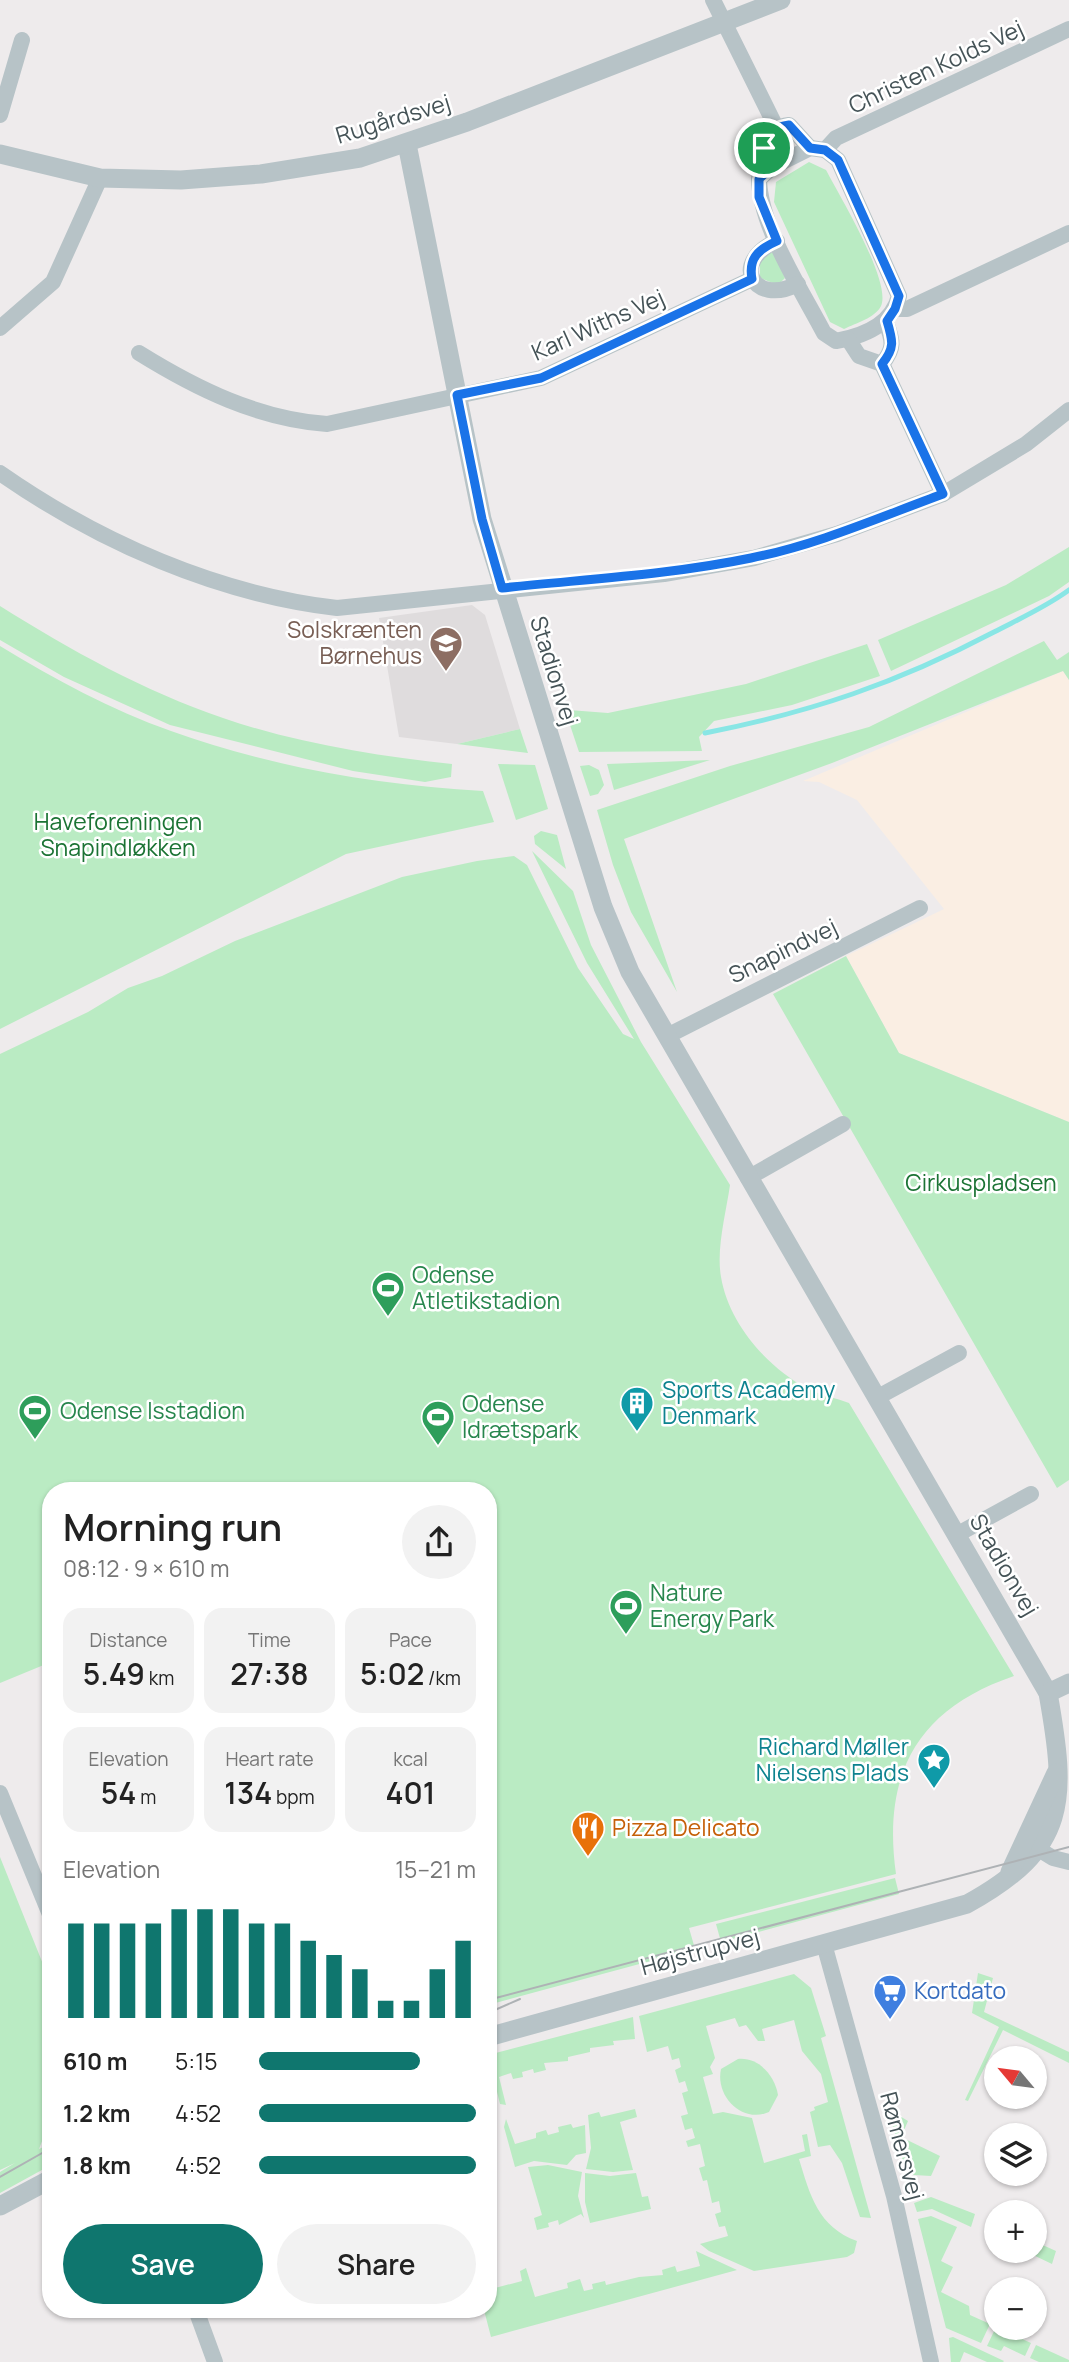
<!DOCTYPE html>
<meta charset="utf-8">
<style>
:root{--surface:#fff;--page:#f2f2f2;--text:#222;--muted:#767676;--accent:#0f766e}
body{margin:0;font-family:Manrope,sans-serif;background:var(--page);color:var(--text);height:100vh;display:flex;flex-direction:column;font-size:26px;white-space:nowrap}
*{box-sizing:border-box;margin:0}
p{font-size:23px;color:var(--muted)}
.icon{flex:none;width:38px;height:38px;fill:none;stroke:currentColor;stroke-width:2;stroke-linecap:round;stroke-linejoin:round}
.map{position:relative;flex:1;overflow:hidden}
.drawer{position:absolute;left:42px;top:1482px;width:455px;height:836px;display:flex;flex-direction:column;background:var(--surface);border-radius:28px;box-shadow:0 2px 5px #0004}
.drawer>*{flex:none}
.needle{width:46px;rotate:299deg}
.buttons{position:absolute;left:984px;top:2046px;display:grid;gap:14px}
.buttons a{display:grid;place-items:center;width:63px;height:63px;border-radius:50%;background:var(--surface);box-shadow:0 2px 5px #0004;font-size:35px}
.pin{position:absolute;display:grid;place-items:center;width:60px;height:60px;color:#fff;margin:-30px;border:4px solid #fff;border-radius:50%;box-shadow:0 2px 7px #0007}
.round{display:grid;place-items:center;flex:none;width:74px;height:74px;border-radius:37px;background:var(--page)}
.headline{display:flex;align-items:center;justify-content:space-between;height:119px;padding:0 21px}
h1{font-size:38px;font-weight:600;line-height:52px}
.stats{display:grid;grid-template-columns:repeat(3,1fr);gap:10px;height:119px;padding:7px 21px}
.stats div{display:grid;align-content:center;border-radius:18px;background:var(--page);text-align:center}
.stats b{font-size:30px;font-weight:600}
.stats small{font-size:19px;font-weight:400}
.stats p{font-size:19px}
.chart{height:196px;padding:14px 21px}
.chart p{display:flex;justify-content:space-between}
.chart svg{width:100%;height:126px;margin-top:7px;stroke:var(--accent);stroke-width:6}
.button{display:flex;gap:14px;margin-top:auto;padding:14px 21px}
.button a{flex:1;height:80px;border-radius:42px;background:var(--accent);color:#fff;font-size:28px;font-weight:600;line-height:80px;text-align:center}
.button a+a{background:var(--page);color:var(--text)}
ul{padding:0 21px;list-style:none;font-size:23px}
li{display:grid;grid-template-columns:112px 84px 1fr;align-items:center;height:52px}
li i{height:18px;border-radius:9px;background:var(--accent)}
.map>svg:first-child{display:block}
.commercial{fill:#faeee3}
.education{fill:#dfdcdd}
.green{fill:#baebc3}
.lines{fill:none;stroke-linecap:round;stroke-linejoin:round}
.stream{stroke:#89e6e5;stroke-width:5}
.minor{stroke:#b7c3c7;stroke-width:16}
.tertiary{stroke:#b7c3c7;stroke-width:19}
.tram{stroke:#aeb2b5;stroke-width:2}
.route-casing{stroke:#fff;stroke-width:14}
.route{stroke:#1a73e8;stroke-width:9}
.labels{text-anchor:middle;stroke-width:5;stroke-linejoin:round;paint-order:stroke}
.street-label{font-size:23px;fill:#455357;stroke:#fff}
.education-label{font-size:23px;fill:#785e54;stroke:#fff;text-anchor:end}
.park-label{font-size:23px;fill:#1b7334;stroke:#fff}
.leisure-label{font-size:23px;fill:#27864d;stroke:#fff;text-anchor:start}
.culture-label{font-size:23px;fill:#0d838f;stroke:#fff;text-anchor:start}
.food-label{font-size:23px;fill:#c56008;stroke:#fff;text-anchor:start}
.shop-label{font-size:23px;fill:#366cbe;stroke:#fff;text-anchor:start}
</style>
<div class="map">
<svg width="1069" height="2362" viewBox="0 0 1069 2362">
<rect width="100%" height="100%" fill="#eeebec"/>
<!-- commercial -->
<polygon class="commercial" points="1063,671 1069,680 1069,1122 899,1053 846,956 944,909 857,800 819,782 803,781"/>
<!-- education -->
<polygon class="education" points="472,605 485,615 520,729 457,744 399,737 379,618"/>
<!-- green -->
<g class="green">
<path d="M 809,162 L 826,170 C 839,195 892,282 881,306 C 875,318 856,323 844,329 L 830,322 L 774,202 L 776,182 Z"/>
<polygon points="767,253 774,253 785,278 778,285 760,278 760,261"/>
<polygon points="1069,547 1069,582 1049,596 891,671 878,640 1006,585"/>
<path d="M 0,606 C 70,650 144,691 223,718 C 296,743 376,756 452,764 L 451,777 L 425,782 L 353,771 L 170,725 L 64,677 L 0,640 Z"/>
<polygon points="1044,641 1057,660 1069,652 1069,680 1063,671 832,763 624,839 677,992 631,912 613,865 597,810 730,766 869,727"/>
<polygon points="867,644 880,676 792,705 714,721 699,737 702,751 579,752 569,722 569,710 608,713 746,684"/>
<path d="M 0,646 C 54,679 111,710 171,731 C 271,767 377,785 483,791 L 494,822 L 346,854 L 0,1029 Z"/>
<polygon points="520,729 528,753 457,744"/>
<polygon points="710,760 614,790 607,764"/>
<polygon points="498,764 535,765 548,809 516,820"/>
<polygon points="589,765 599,770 604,785 598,794 590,796 580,766"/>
<polygon points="541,831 557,835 566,869 535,844 534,836"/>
<path d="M 532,851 L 573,891 L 591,945 L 641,1042 L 730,1185 C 726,1213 716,1249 721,1277 C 729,1324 767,1367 808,1389 C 820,1395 836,1398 849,1403 L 1014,1676 C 917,1709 882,1774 896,1874 L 689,1928 L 695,1949 L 488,2005 L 488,1491 L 51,1491 L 51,1662 L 0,1683 L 0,1054 L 88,1012 L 128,988 L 162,976 L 235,941 L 402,877 L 477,861 L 514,856 L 527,865 L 578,968 L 623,1034 L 634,1039 L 587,963 Z"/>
<polygon points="846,956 899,1053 1069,1122 1069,1480 1057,1488 773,994"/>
<polygon points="0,1857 51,1984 51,2118 39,2149 51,2143 51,2165 0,2193 0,2172 15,2163 0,2170"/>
<polygon points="895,1878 899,1894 721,1942 716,1924"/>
<polygon points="978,1973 993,1978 984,2012 1069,2052 1069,2063 1003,2030 968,2101 965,2100 999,2027 972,2013"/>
<path d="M 794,1974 L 811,1988 L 826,2036 L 821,2038 L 871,2218 L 860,2217 L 842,2163 L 830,2145 L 818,2147 L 810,2112 L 815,2110 L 814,2107 L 828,2102 L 821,2074 L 802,2051 L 794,2020 L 762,2029 L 765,2041 L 758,2041 L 746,2025 L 739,2027 L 735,2018 L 706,2026 L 715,2058 L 710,2067 L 713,2074 L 703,2077 L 713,2114 L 723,2112 L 752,2118 L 764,2163 L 805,2151 L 802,2135 L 807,2134 L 811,2156 L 799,2159 C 810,2195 818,2227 857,2241 L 854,2253 L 847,2257 L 754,2271 L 709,2251 L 700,2244 L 728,2236 L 725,2226 L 719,2227 L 715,2214 L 721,2212 L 719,2201 L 712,2203 L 707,2180 L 703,2181 L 699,2168 L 705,2166 L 700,2144 L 688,2147 L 686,2141 L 695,2138 L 692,2128 L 685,2130 L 681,2116 L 688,2114 L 682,2093 L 688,2091 L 685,2081 L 679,2083 L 675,2070 L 681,2067 L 679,2058 L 672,2060 L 668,2046 L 647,2052 L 639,2016 Z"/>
<polygon points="633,2017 635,2039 613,2041 614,2045 590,2048 590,2052 568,2057 568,2061 544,2063 546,2070 534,2073 533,2069 522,2072 523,2077 513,2079 511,2073 499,2077 506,2105 500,2104 488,2055"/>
<path d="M 738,2059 C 759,2057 775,2076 778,2095 L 769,2112 C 742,2124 715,2096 721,2069 Z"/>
<polygon points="635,2109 637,2117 620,2122 633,2170 613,2172 586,2169 591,2148 588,2115 599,2112 601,2117"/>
<polygon points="888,2109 908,2121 901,2137 940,2156 931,2176 914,2175 905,2168"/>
<polygon points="506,2119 515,2144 536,2138 536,2133 546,2130 548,2135 559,2132 558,2127 571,2124 573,2128 585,2125 586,2153 576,2155 567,2165 534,2161 515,2167 504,2127"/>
<polygon points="548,2165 582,2172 578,2196 584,2218 581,2214 559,2225 558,2220 548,2223 549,2227 537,2230 534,2218 542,2215 528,2167"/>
<polygon points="585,2173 610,2176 636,2173 642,2197 648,2196 651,2209 590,2223 585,2202"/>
<polygon points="931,2197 975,2214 971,2227 932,2209 917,2212 914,2203"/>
<polygon points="931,2216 957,2227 941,2261 953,2267 941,2292 969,2306 970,2315 990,2324 981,2343 946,2328 918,2219"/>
<polygon points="1036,2242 1056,2251 1052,2264 1029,2253 1034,2250"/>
<polygon points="696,2251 737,2270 491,2337 484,2310 488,2310 488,2263 494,2262 497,2275 492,2277 495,2288 522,2281 520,2271 526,2268 535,2297 568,2288 567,2283 580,2279 584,2291 593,2289 592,2284 605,2281 606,2285 639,2277 663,2275 662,2270 675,2266 677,2272 700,2266"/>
<polygon points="996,2327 1031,2343 1025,2356 1004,2346 1001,2351 987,2346"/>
<polygon points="953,2337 1004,2361 1003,2362 987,2362 964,2352 960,2362 951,2362 949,2338"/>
<polygon points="1036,2345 1069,2360 1069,2362 1039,2362 1030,2358"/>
</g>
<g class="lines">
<!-- stream -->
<path class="stream" d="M 705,733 C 812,712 897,683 994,632 C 1019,619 1046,607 1069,590"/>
<!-- minor -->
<g class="minor">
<polyline points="713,0 776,127"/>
<polyline points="0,115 22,40"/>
<path d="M 810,148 L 825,150 L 838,160 L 899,296 C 892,325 864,336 836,341 L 824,333 C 801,289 760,227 759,179 L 772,167 Z"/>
<polyline points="825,150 836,138 1069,29"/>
<path d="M 772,167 C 763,146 762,129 789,125 L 810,148"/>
<path d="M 777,241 C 730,261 752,307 798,284"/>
<polyline points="896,309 907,309 1069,233"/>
<polyline points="0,328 53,282 100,178"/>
<path d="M 848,339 L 859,356 L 882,364 C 895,348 893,341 886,322"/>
<path d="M 139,353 C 197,389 258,419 327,424 L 541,378 L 752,279"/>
<polyline points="882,364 943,494"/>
<path d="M 0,473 C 99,542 217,594 337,608 L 664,574 L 754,558 L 837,534 L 943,494 L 1026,444 L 1069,410"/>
<polyline points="667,1036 920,908"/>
<polyline points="748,1178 843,1124"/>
<polyline points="878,1397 959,1353"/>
<polyline points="958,1534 1031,1494"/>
<polyline points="0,1793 51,1917"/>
<polyline points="1027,1842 1053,1858 1069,1862"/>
<polyline points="824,1944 894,2196 931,2362"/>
<polyline points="196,2310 215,2362"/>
</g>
<!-- tertiary -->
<g class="tertiary">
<path d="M 407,144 L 482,519 L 603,907 L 630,972 L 1048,1693 C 1067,1800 1069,1848 967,1904 L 488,2037"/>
<polyline points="0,154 100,178 181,180 261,174 360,158 467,122 781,0"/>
<polyline points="1048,1693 1069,1683"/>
<polyline points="1010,1872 1056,1773"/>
<polyline points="0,2206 51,2179"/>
</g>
<!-- tram -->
<g class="tram">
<polyline points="488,2000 1069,1847"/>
<polyline points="488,2013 520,1999"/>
<polyline points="0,2177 51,2148"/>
</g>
</g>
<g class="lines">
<defs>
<path id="route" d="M 789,125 L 810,148 L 825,150 L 838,160 L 899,296 L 895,309 L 887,321 C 893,341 895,348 882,364 L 943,494 C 880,517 817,545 751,558 C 669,575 586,579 502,588 L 482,519 L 457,395 L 541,378 L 752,279 C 748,258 759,249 777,241 L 759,197 L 759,179 L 772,167 C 763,146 762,129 789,125 Z"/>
</defs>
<!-- route casing -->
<use href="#route" class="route-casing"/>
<!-- route -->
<use href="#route" class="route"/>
</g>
<!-- icons -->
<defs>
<symbol id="school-pin" viewBox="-11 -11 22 30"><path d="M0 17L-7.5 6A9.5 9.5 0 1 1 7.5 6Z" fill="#8d6e63" stroke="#fff"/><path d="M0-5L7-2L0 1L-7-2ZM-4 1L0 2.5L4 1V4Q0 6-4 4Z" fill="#fff"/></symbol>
<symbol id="stadium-pin" viewBox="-11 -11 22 30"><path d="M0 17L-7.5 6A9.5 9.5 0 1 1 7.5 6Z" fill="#2e9e5b" stroke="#fff"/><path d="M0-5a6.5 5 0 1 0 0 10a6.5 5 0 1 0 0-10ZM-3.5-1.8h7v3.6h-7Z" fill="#fff"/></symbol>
<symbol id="building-pin" viewBox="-11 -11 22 30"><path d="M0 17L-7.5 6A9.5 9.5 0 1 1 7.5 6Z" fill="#0f9aa8" stroke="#fff"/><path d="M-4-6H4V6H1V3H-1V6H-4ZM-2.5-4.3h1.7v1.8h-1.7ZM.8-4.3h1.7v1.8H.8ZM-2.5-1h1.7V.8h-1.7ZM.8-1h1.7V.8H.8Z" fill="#fff"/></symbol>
<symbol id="sight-pin" viewBox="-11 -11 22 30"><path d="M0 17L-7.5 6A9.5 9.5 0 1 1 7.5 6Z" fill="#0f9aa8" stroke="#fff"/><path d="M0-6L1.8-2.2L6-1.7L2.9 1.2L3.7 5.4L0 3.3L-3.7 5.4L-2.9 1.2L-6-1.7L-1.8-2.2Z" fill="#fff"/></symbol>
<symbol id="restaurant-pin" viewBox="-11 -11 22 30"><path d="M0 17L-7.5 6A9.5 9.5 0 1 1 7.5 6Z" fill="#e8710a" stroke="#fff"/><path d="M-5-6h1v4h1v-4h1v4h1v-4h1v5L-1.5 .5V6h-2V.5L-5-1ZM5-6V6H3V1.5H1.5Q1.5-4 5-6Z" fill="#fff"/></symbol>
<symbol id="supermarket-pin" viewBox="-11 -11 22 30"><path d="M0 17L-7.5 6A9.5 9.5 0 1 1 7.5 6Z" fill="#3f7fe0" stroke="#fff"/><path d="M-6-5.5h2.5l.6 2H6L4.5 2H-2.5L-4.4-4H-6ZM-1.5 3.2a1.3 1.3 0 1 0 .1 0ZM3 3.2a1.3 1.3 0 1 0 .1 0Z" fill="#fff"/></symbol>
</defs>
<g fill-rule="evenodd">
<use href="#school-pin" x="427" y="624" width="38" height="52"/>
<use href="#stadium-pin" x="369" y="1269" width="38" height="52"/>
<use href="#building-pin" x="618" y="1384" width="38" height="52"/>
<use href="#stadium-pin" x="16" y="1392" width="38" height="52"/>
<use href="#stadium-pin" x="419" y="1398" width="38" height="52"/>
<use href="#stadium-pin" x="607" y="1587" width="38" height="52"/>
<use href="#sight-pin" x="915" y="1741" width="38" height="52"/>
<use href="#restaurant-pin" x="569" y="1809" width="38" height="52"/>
<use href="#supermarket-pin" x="871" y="1972" width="38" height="52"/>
</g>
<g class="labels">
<!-- street labels -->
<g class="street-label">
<text transform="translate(936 67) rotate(-25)" y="8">Christen Kolds Vej</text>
<text transform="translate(393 119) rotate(-17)" y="8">Rugårdsvej</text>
<text transform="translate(598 325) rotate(-24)" y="8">Karl Withs Vej</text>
<text transform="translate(554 671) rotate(73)" y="8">Stadionvej</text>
<text transform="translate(783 951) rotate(-26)" y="8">Snapindvej</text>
<text transform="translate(1004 1565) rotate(60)" y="8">Stadionvej</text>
<text transform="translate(700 1952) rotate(-15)" y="8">Højstrupvej</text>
<text transform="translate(902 2146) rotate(75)" y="8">Rømersvej</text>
</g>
<!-- education labels -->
<g class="education-label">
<text x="422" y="638">Solskrænten<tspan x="422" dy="26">Børnehus</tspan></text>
</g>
<!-- park labels -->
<g class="park-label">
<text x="118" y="830">Haveforeningen<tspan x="118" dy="26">Snapindløkken</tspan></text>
<text x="981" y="1191">Cirkuspladsen</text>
</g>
<!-- leisure labels -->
<g class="leisure-label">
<text x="412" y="1283">Odense<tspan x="412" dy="26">Atletikstadion</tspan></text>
<text x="462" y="1412">Odense<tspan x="462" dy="26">Idrætspark</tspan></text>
<text x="60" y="1419">Odense Isstadion</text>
<text x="650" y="1601">Nature<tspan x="650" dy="26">Energy Park</tspan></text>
</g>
<!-- culture labels -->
<g class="culture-label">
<text x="662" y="1398">Sports Academy<tspan x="662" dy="26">Denmark</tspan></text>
<text x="909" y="1755" text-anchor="end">Richard Møller<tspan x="909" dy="26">Nielsens Plads</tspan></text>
</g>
<!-- food labels -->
<g class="food-label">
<text x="612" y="1836">Pizza Delicato</text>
</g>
<!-- shop labels -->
<g class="shop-label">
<text x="914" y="1999">Kortdato</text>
</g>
</g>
</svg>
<div class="buttons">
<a><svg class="needle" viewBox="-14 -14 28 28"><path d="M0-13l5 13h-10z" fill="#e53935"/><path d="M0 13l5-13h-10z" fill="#767676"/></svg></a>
<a><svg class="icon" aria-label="layers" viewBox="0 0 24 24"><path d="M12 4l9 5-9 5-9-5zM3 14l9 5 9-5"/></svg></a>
<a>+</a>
<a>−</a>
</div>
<div class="pin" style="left:764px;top:148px;background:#1e9e55"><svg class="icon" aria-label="arrive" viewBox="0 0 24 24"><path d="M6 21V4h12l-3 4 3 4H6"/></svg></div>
<section class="drawer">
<div class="headline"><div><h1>Morning run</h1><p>08:12 · 9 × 610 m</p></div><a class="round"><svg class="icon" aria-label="share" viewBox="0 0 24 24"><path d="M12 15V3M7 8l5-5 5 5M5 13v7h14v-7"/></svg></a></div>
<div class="stats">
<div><p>Distance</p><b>5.49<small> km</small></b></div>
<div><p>Time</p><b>27:38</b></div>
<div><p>Pace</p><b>5:02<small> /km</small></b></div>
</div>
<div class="stats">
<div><p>Elevation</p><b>54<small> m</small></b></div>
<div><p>Heart rate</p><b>134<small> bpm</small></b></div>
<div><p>kcal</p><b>401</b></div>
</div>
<div class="chart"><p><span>Elevation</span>15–21 m</p>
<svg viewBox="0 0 160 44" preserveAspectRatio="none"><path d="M5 44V11M15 44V11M25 44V11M35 44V11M45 44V6M55 44V6M65 44V6M75 44V11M85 44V11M95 44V17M105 44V22M115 44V27M125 44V38M135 44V38M145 44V27M155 44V17"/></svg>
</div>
<ul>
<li><b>610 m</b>5:15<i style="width:74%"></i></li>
<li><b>1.2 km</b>4:52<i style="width:100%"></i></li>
<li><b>1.8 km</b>4:52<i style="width:100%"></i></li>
</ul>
<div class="button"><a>Save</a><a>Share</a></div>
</section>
</div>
